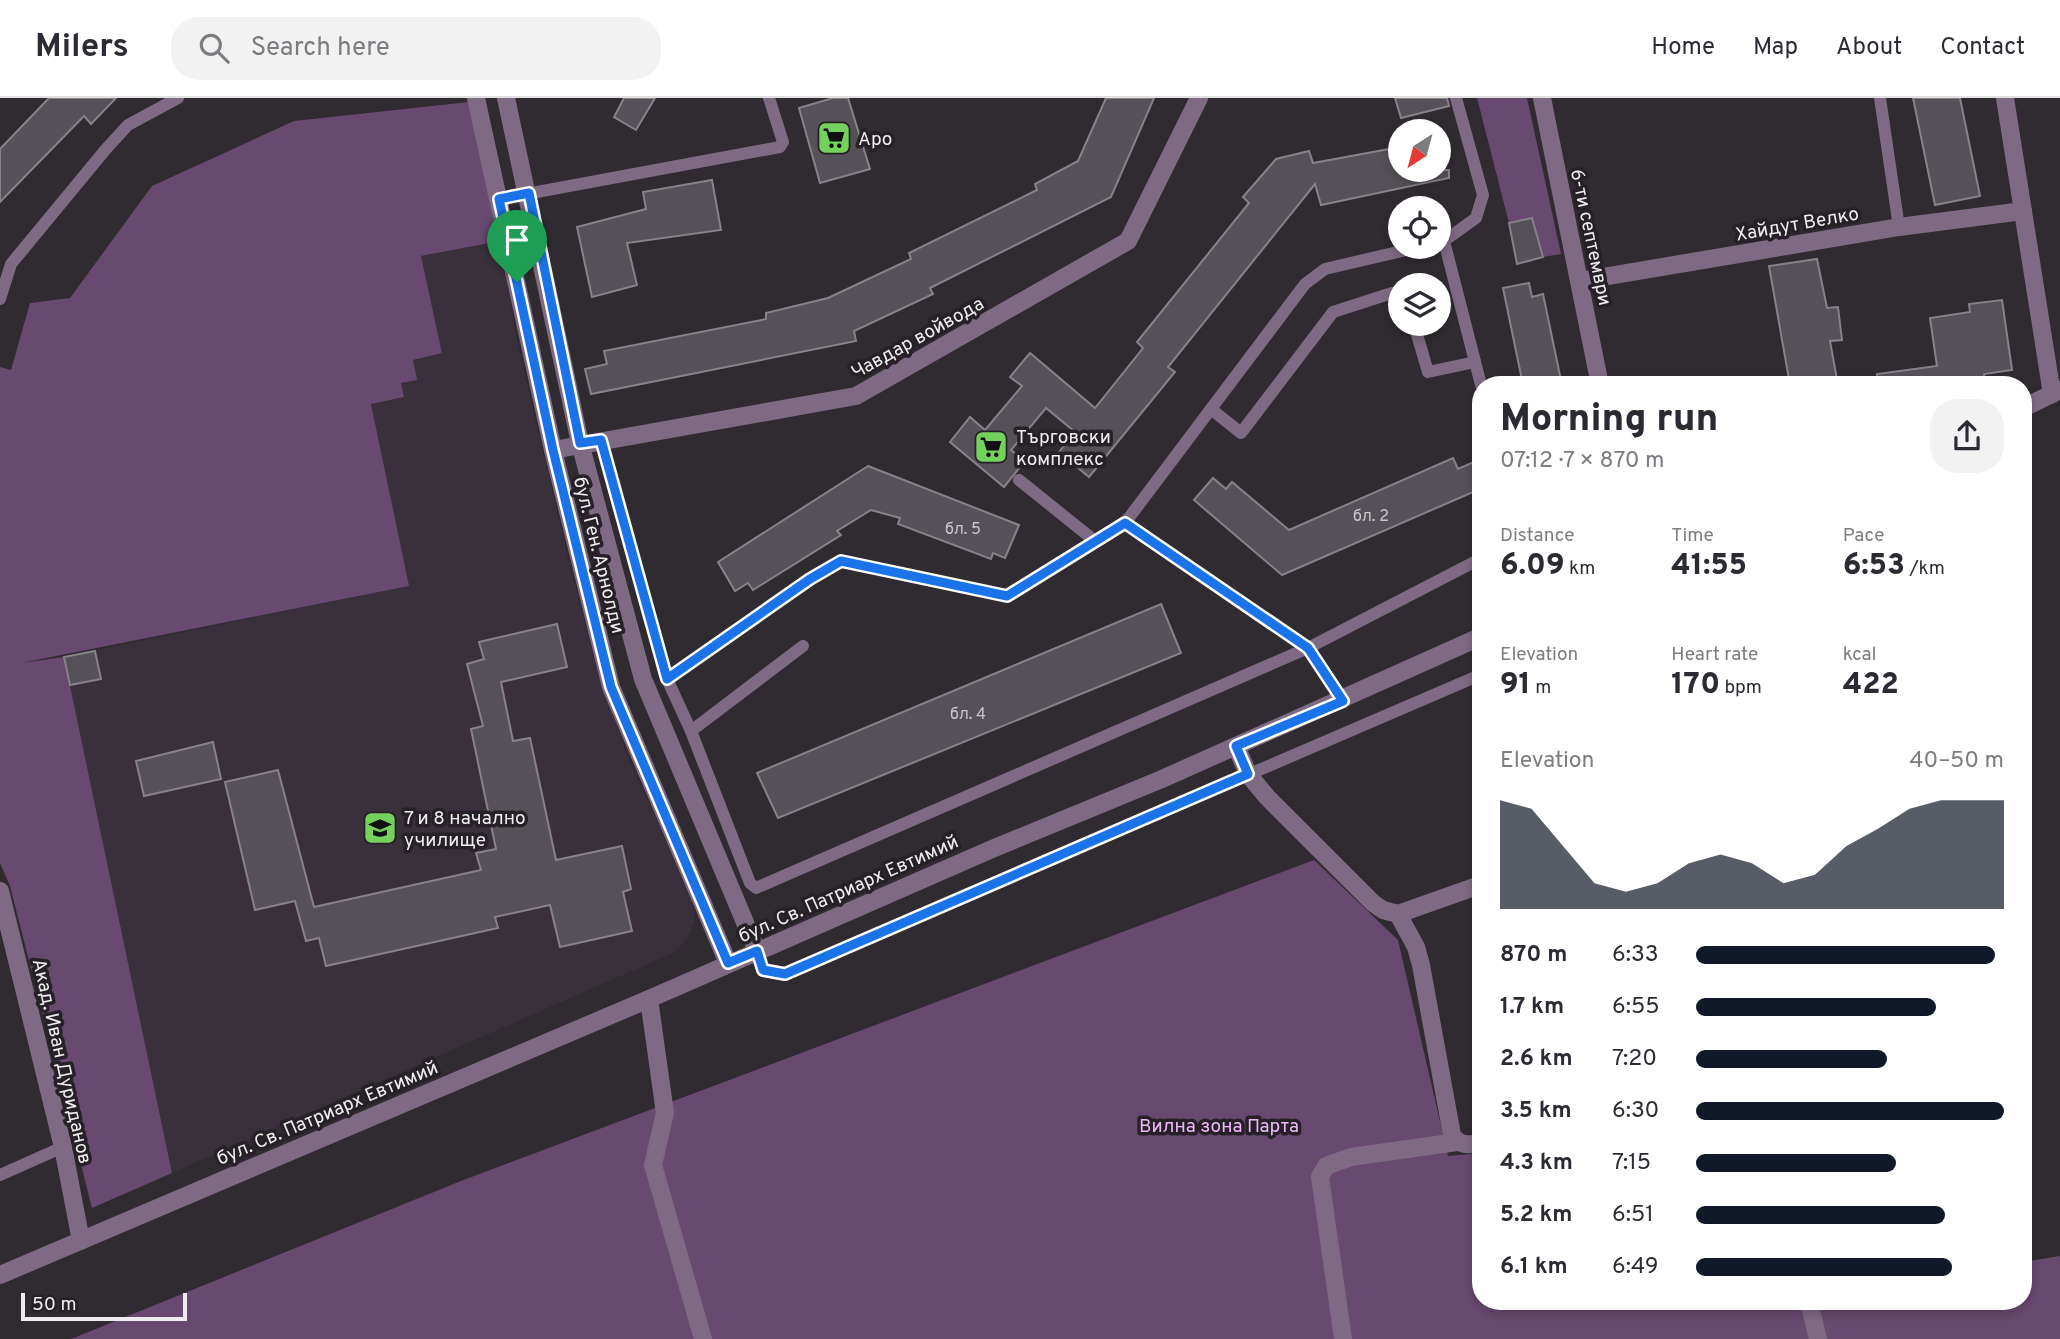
<!DOCTYPE html>
<meta charset="utf-8">
<style>
:root{--surface:#fff;--page:#f2f2f3;--text:#2b2b33;--muted:#7c7c81;--line:#e1e1e2;--accent:#111827}
body{margin:0;font-family:Overpass,sans-serif;background:var(--page);color:var(--text);height:100vh;display:flex;flex-direction:column;font-size:26px;white-space:nowrap}
*{box-sizing:border-box;margin:0}
p{font-size:23px;color:var(--muted)}
.icon{flex:none;width:38px;height:38px;fill:none;stroke:currentColor;stroke-width:2;stroke-linecap:round;stroke-linejoin:round}
.map{position:relative;flex:1;overflow:hidden}
.side{position:absolute;left:1472px;top:278px;width:560px;height:934px;display:flex;flex-direction:column;background:var(--surface);border-radius:28px;box-shadow:0 4px 10px #0003}
.side>*{flex:none}
.needle{width:46px;rotate:216deg}
.buttons{position:absolute;left:1388px;top:21px;display:grid;gap:14px}
.buttons a{display:grid;place-items:center;width:63px;height:63px;border-radius:50%;background:var(--surface);box-shadow:0 4px 10px #0003;font-size:35px}
.scale{position:absolute;left:21px;bottom:18px;width:166px;box-sizing:border-box;padding-left:7px;border:4px solid #efecf0;border-top:0;font-size:19px;line-height:24px;white-space:nowrap;color:#efecf0;-webkit-text-stroke:5px #262127;paint-order:stroke}
.pin{position:absolute;display:grid;place-items:center;width:60px;height:60px;color:#fff;margin:-72px -30px;border-radius:50% 50% 50% 0;rotate:-45deg;box-shadow:0 0 7px #0007}
.pin .icon{rotate:45deg}
.round{display:grid;place-items:center;flex:none;width:74px;height:74px;border-radius:28px;background:var(--page)}
.head{display:flex;align-items:center;justify-content:space-between;height:119px;padding:0 28px}
h1{font-size:38px;font-weight:800;line-height:52px}
.stats{display:grid;grid-template-columns:repeat(3,1fr);gap:10px;height:119px;padding:7px 28px}
.stats div{display:grid;align-content:center}
.stats b{font-size:30px;font-weight:800}
.stats small{font-size:19px;font-weight:400}
.stats p{font-size:19px}
.chart{height:196px;padding:14px 28px}
.chart p{display:flex;justify-content:space-between}
.chart svg{width:100%;height:126px;margin-top:7px;fill:var(--accent);opacity:.7}
ul{padding:0 28px;list-style:none;font-size:23px}
li{display:grid;grid-template-columns:112px 84px 1fr;align-items:center;height:52px}
li i{height:18px;border-radius:9px;background:var(--accent)}
header{display:flex;align-items:center;gap:42px;box-sizing:border-box;height:98px;padding:0 35px;background:var(--surface);border-bottom:2px solid var(--line)}
header strong{font-size:33px}
nav{display:flex;gap:38px;margin-inline-start:auto;font-size:24px}
.search{width:490px;height:63px;background:var(--page);display:flex;align-items:center;gap:18px;box-sizing:border-box;padding:0 24px;border-radius:28px;color:var(--muted);font-size:26px}
.map>svg:first-child{display:block}
.built{fill:#39303c}
.green{fill:#68496f}
.building{fill:#565158;stroke:#878189;stroke-width:2}
.lines{fill:none;stroke-linecap:round;stroke-linejoin:round}
.service{stroke:#7e6a82;stroke-width:12}
.minor{stroke:#7e6a82;stroke-width:18}
.route-casing{stroke:#fff;stroke-width:14}
.route{stroke:#1a73e8;stroke-width:9}
.labels{text-anchor:middle;stroke-width:7;stroke-linejoin:round;paint-order:stroke}
.number-label{font-size:16px;fill:#c9c5ca}
.poi-label{font-size:19px;fill:#efecf0;stroke:#262127;text-anchor:start}
.street-label{font-size:19px;fill:#efecf0;stroke:#262127}
.park-label{font-size:19px;fill:#ecb9f8;stroke:#262127}
</style>
<header>
<strong>Milers</strong>
<div class="search"><svg class="icon" aria-label="search" viewBox="0 0 24 24"><circle cx="10" cy="10" r="6"/><path d="M15 15l6 6"/></svg>Search here</div>
<nav><a>Home</a><a>Map</a><a>About</a><a>Contact</a></nav>
</header>
<div class="map">
<svg width="2060" height="1241" viewBox="0 0 2060 1241">
<rect width="100%" height="100%" fill="#302b31"/>
<!-- built -->
<polygon class="built" points="500,143 517,243 567,456 595,564 631,667 690,793 695,821 687,841 675,854 172,1075 64,559 408,488 371,305 401,285 412,262 442,255 421,158"/>
<!-- green -->
<g class="green">
<polygon points="1477,0 1527,0 1561,156 1543,159 1532,120 1509,125"/>
<polygon points="469,4 500,143 421,158 442,255 413,262 417,282 401,285 404,299 371,306 409,488 21,565 64,559 172,1075 92,1110 10,788 0,765 0,269 11,272 30,205 70,200 152,88 294,23"/>
<polygon points="1314,762 1398,842 1448,1058 1480,1055 1480,1204 2023,1204 2023,1164 2060,1158 2060,1241 71,1241 466,1081"/>
</g>
<!-- building -->
<g class="building">
<polygon points="49,0 116,0 91,26 84,18 0,104 0,51"/>
<polygon points="624,0 655,0 636,32 614,19"/>
<polygon points="833,0 848,0 870,71 820,85 799,10"/>
<polygon points="1106,0 1154,0 1111,99 930,190 933,196 854,233 856,243 591,296 585,271 607,266 604,253 766,221 766,215 828,200 911,161 909,155 1037,92 1035,86 1078,63"/>
<polygon points="1395,0 1447,0 1449,8 1401,20"/>
<polygon points="1913,0 1960,0 1980,98 1935,107"/>
<polygon points="1400,49 1400,72 1449,72 1449,80 1321,107 1315,86 1168,269 1175,274 1089,379 1059,354 1075,334 1046,310 1011,352 1025,363 1004,389 950,344 970,319 985,332 1022,288 1010,279 1030,255 1095,310 1143,250 1137,244 1249,105 1243,99 1276,61 1309,53 1313,65"/>
<polygon points="712,82 721,132 627,145 637,187 592,199 577,129 646,111 643,94"/>
<polygon points="1532,120 1543,159 1517,166 1509,125"/>
<polygon points="1817,161 1827,210 1838,209 1842,242 1830,243 1838,287 1790,287 1769,168"/>
<polygon points="1529,185 1532,199 1543,196 1562,287 1523,287 1503,190"/>
<polygon points="2002,202 2012,272 1984,276 1985,286 1975,287 1878,287 1877,276 1937,268 1930,220 1970,214 1969,206"/>
<polygon points="1453,360 1458,371 1476,363 1480,373 1480,391 1282,477 1194,402 1213,380 1226,391 1232,384 1289,432"/>
<polygon points="868,368 1019,427 1005,460 993,455 991,461 898,426 900,420 871,412 837,433 841,437 753,492 748,485 735,493 718,464"/>
<polygon points="1161,506 1181,555 778,720 757,675"/>
<polygon points="557,526 567,569 501,584 513,643 530,640 556,762 622,748 631,791 623,794 632,833 560,849 550,807 495,819 498,830 326,868 319,840 306,843 295,803 255,812 225,684 278,672 314,809 481,772 476,755 496,751 471,631 483,628 467,566 484,561 479,544"/>
<polygon points="95,553 101,581 70,587 64,559"/>
<polygon points="213,644 221,681 144,698 136,663"/>
</g>
<g class="lines">
<!-- service -->
<g class="service">
<polyline points="1456,0 1483,97 1476,120 1444,143 1481,287"/>
<polyline points="1880,0 1899,129"/>
<polyline points="499,101 780,49 783,44 769,0"/>
<polyline points="0,201 11,166 106,51 128,27 178,0"/>
<polyline points="1414,226 1428,274 1475,264"/>
<polyline points="1211,311 1241,335 1333,214 1392,195 1400,200"/>
<polyline points="601,342 667,581 691,633 750,785 756,790 1308,550 1480,461"/>
<polyline points="1019,382 1095,443"/>
<polyline points="667,581 810,481 841,463 1007,498 1125,425"/>
<polyline points="1343,603 1308,550 1125,425 1305,186 1325,171 1419,149"/>
<polyline points="691,633 803,548"/>
<polyline points="757,853 763,872 785,876 1480,577"/>
<polyline points="0,1077 63,1049"/>
</g>
<!-- minor -->
<g class="minor">
<polyline points="476,0 553,352 611,589 728,865"/>
<polyline points="506,0 580,345 643,581 757,853"/>
<polyline points="1542,0 1600,287"/>
<polyline points="2005,0 2052,296"/>
<polyline points="1579,183 1899,129 2023,113"/>
<polyline points="2023,310 2060,292"/>
<polyline points="553,352 856,298 1128,143 1199,0"/>
<path d="M 1236,648 L 1248,676 L 1267,699 L 1373,805 L 1383,812 L 1398,816 L 1416,849 L 1421,867 L 1452,1037 C 1459,1048 1469,1047 1480,1045"/>
<polyline points="0,793 63,1049 81,1143"/>
<polyline points="1398,816 1480,787"/>
<polyline points="649,901 665,1015 653,1067 703,1241"/>
<polyline points="0,1177 649,901 992,751 1162,681 1480,539"/>
<polyline points="1809,1204 1818,1241"/>
<polyline points="1343,1241 1320,1079 1326,1068 1351,1059 1457,1044"/>
</g>
</g>
<g class="lines">
<defs>
<polygon id="route" points="529,95 580,345 601,342 667,581 810,481 841,463 1007,498 1125,425 1308,550 1343,603 1236,648 1248,676 785,876 763,872 757,853 728,865 611,589 553,352 499,101"/>
</defs>
<!-- route casing -->
<use href="#route" class="route-casing"/>
<!-- route -->
<use href="#route" class="route"/>
</g>
<!-- icons -->
<defs>
<symbol id="supermarket-square" viewBox="-11 -11 22 22"><rect x="-9" y="-9" width="18" height="18" rx="4" fill="#74d25c" stroke="#262127"/><path d="M-6-5.5h2.5l.6 2H6L4.5 2H-2.5L-4.4-4H-6ZM-1.5 3.2a1.3 1.3 0 1 0 .1 0ZM3 3.2a1.3 1.3 0 1 0 .1 0Z" fill="#111"/></symbol>
<symbol id="school-square" viewBox="-11 -11 22 22"><rect x="-9" y="-9" width="18" height="18" rx="4" fill="#74d25c" stroke="#262127"/><path d="M0-5L7-2L0 1L-7-2ZM-4 1L0 2.5L4 1V4Q0 6-4 4Z" fill="#111"/></symbol>
</defs>
<g fill-rule="evenodd">
<use href="#supermarket-square" x="815" y="21" width="38" height="38"/>
<use href="#supermarket-square" x="972" y="330" width="38" height="38"/>
<use href="#school-square" x="361" y="711" width="38" height="38"/>
</g>
<g class="labels">
<!-- number labels -->
<g class="number-label">
<text x="1371" y="423">бл. 2</text>
<text x="963" y="436">бл. 5</text>
<text x="968" y="621">бл. 4</text>
</g>
<!-- poi labels -->
<g class="poi-label">
<text x="858" y="47">Аро</text>
<text x="1016" y="345">Търговски<tspan x="1016" dy="22">комплекс</tspan></text>
<text x="404" y="726">7 и 8 начално<tspan x="404" dy="22">училище</tspan></text>
</g>
<!-- street labels -->
<g class="street-label">
<text transform="translate(1797 125) rotate(-10)" y="7">Хайдут Велко</text>
<text transform="translate(1592 139) rotate(78)" y="7">6-ти септември</text>
<text transform="translate(917 239) rotate(-29)" y="7">Чавдар войвода</text>
<text transform="translate(600 457) rotate(76)" y="7">бул. Ген. Арнолди</text>
<text transform="translate(848 790) rotate(-24)" y="7">бул. Св. Патриарх Евтимий</text>
<text transform="translate(63 963) rotate(77)" y="7">Акад. Иван Дуриданов</text>
<text transform="translate(327 1014) rotate(-23)" y="7">бул. Св. Патриарх Евтимий</text>
</g>
<!-- park labels -->
<g class="park-label">
<text x="1219" y="1034">Вилна зона Парта</text>
</g>
</g>
</svg>
<div class="buttons">
<a><svg class="needle" viewBox="-14 -14 28 28"><path d="M0-13l5 13h-10z" fill="#e53935"/><path d="M0 13l5-13h-10z" fill="#7c7c81"/></svg></a>
<a><svg class="icon" aria-label="locate" viewBox="0 0 24 24"><circle cx="12" cy="12" r="6"/><path d="M12 2v4M12 18v4M2 12h4M18 12h4"/></svg></a>
<a><svg class="icon" aria-label="layers" viewBox="0 0 24 24"><path d="M12 4l9 5-9 5-9-5zM3 14l9 5 9-5"/></svg></a>
</div>
<div class="scale">50 m</div>
<div class="pin" style="left:517px;top:184px;background:#1e9e55"><svg class="icon" aria-label="arrive" viewBox="0 0 24 24"><path d="M6 21V4h12l-3 4 3 4H6"/></svg></div>
<section class="side">
<div class="head"><div><h1>Morning run</h1><p>07:12 · 7 × 870 m</p></div><a class="round"><svg class="icon" aria-label="share" viewBox="0 0 24 24"><path d="M12 15V3M7 8l5-5 5 5M5 13v7h14v-7"/></svg></a></div>
<div class="stats">
<div><p>Distance</p><b>6.09<small> km</small></b></div>
<div><p>Time</p><b>41:55</b></div>
<div><p>Pace</p><b>6:53<small> /km</small></b></div>
</div>
<div class="stats">
<div><p>Elevation</p><b>91<small> m</small></b></div>
<div><p>Heart rate</p><b>170<small> bpm</small></b></div>
<div><p>kcal</p><b>422</b></div>
</div>
<div class="chart"><p><span>Elevation</span>40–50 m</p>
<svg viewBox="0 0 160 44" preserveAspectRatio="none"><path d="M0 44V6L10 9L20 22L30 35L40 38L50 35L60 28L70 25L80 28L90 35L100 32L110 22L120 16L130 9L140 6L150 6L160 6V44z"/></svg>
</div>
<ul>
<li><b>870 m</b>6:33<i style="width:97%"></i></li>
<li><b>1.7 km</b>6:55<i style="width:78%"></i></li>
<li><b>2.6 km</b>7:20<i style="width:62%"></i></li>
<li><b>3.5 km</b>6:30<i style="width:100%"></i></li>
<li><b>4.3 km</b>7:15<i style="width:65%"></i></li>
<li><b>5.2 km</b>6:51<i style="width:81%"></i></li>
<li><b>6.1 km</b>6:49<i style="width:83%"></i></li>
</ul>
</section>
</div>
